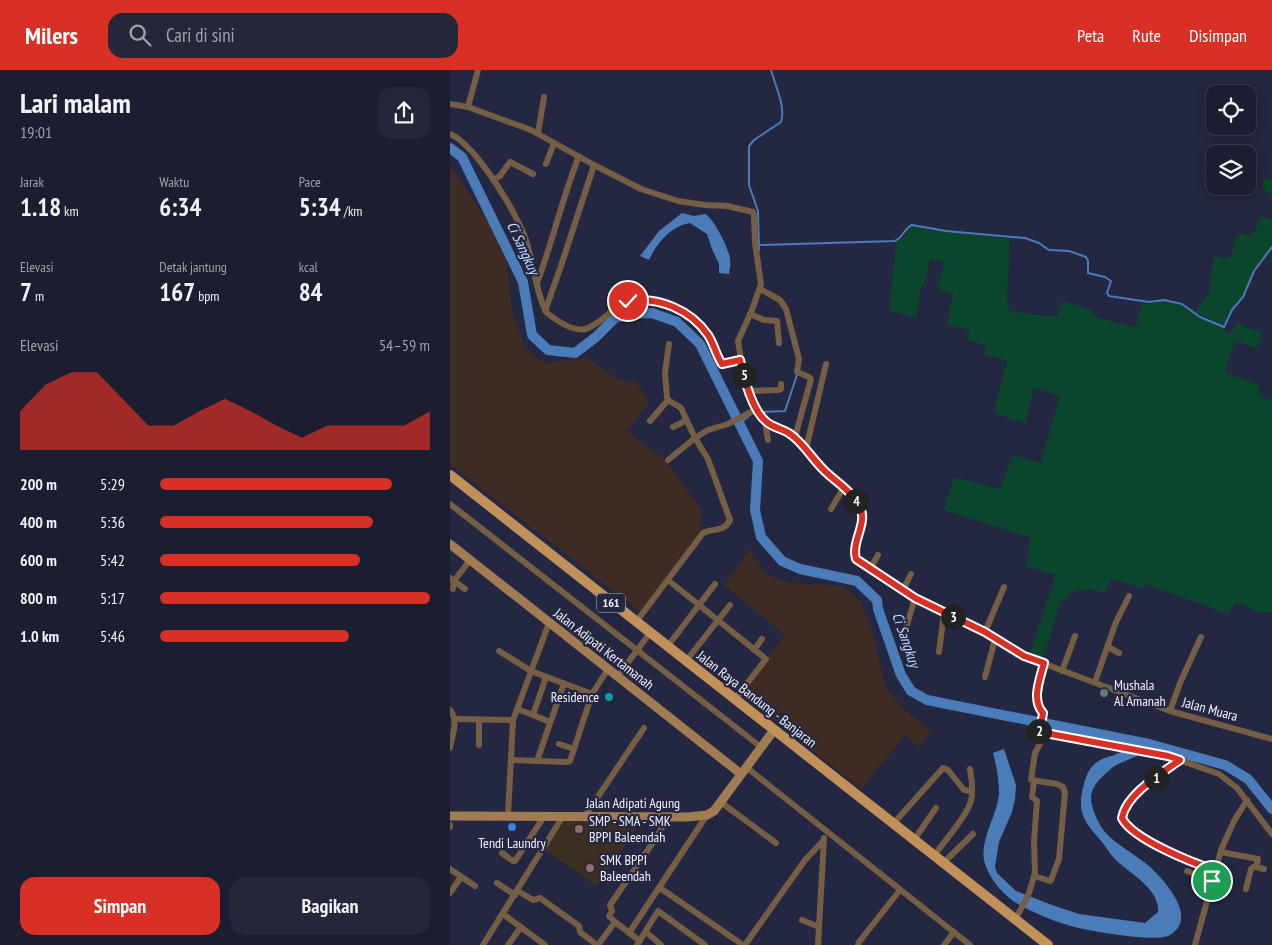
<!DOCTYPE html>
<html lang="id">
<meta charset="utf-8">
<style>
:root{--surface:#1b1d31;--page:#242639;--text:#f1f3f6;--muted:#a0a2ab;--line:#393b4d;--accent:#d93025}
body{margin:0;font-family:"PT Sans Narrow",sans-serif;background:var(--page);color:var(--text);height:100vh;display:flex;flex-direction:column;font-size:19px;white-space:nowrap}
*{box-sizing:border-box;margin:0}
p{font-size:16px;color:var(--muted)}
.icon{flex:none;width:28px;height:28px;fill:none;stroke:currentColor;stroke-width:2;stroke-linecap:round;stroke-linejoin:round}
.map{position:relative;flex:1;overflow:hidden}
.drawer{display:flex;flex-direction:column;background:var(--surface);width:450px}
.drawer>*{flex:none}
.tools{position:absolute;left:756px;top:15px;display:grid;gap:10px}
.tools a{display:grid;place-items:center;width:50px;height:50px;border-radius:10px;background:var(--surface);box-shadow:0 2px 12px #0003,0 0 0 1px var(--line);font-size:25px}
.pin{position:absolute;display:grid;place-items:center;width:42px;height:42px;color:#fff;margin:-21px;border:2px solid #fff;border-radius:50%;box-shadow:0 1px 5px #0007}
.km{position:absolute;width:25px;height:25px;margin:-12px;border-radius:50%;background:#222;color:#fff;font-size:14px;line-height:25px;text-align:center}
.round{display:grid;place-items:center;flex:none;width:52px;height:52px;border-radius:15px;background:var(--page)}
.overview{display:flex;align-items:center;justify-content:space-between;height:85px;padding:0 20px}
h1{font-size:28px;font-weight:600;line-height:38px}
.metrics{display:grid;grid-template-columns:repeat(3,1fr);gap:8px;height:85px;padding:5px 20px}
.metrics div{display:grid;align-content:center}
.metrics b{font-size:25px;font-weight:600}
.metrics small{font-size:14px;font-weight:400}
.metrics p{font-size:14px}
.chart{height:140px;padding:10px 20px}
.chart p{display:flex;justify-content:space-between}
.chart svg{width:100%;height:90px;margin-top:5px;fill:var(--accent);opacity:.7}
.primary-button{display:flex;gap:10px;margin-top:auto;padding:10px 20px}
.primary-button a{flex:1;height:58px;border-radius:15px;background:var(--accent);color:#fff;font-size:20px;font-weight:600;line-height:58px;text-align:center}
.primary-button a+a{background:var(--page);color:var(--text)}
ul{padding:0 20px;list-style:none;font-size:16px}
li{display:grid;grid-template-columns:80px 60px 1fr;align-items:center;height:38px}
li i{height:12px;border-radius:6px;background:var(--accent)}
header{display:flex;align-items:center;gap:30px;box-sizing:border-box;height:70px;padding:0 25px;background:var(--accent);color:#fff}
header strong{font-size:24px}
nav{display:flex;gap:28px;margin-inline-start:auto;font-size:18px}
.search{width:350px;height:45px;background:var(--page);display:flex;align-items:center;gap:12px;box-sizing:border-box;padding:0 18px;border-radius:15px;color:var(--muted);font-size:19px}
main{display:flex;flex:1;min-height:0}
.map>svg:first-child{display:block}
.industrial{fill:#3e2c24}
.education{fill:#3c2e21}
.green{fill:#09462b}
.water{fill:#4a7cb9}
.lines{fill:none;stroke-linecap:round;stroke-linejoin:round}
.stream{stroke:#4a7cb9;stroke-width:2}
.river{stroke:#4a7cb9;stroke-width:10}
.street{stroke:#765e44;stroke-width:6}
.secondary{stroke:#a17b51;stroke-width:9}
.primary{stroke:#c2915a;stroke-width:10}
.route-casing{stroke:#fff;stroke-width:10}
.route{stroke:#d93025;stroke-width:6}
.worship-dot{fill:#6b7280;stroke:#242741;stroke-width:2}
.culture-dot{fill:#0f9aa8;stroke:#242741;stroke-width:2}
.shop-dot{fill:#3f7fe0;stroke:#242741;stroke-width:2}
.education-dot{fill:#8d6e63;stroke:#242741;stroke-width:2}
.labels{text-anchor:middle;stroke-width:4.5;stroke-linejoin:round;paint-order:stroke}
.shield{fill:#242741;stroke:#b4b6c5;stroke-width:1}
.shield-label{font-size:12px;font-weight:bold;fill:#f1f3fe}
.street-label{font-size:14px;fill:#f1f3fe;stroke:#242741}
.poi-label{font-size:14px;fill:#f1f3fe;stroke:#242741;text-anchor:start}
.water-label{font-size:15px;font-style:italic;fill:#c1dcfe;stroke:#242741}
</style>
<header>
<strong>Milers</strong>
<div class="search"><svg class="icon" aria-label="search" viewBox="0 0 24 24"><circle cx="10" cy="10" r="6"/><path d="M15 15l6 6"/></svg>Cari di sini</div>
<nav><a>Peta</a><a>Rute</a><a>Disimpan</a></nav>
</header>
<main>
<section class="drawer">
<div class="overview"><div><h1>Lari malam</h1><p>19:01</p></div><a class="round"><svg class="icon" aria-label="share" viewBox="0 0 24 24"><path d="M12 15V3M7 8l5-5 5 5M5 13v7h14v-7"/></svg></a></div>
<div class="metrics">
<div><p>Jarak</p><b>1.18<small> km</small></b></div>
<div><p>Waktu</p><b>6:34</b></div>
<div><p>Pace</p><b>5:34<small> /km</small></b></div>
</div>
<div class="metrics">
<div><p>Elevasi</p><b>7<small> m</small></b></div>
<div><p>Detak jantung</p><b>167<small> bpm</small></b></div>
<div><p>kcal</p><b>84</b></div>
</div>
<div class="chart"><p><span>Elevasi</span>54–59 m</p>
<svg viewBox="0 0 160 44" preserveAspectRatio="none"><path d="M0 44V25L10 12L20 6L30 6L40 19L50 32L60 32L70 25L80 19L90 25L100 32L110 38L120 32L130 32L140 32L150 32L160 25V44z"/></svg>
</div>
<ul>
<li><b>200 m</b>5:29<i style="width:86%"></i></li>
<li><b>400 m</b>5:36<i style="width:79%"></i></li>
<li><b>600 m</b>5:42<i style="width:74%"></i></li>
<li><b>800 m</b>5:17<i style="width:100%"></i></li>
<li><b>1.0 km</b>5:46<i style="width:70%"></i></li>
</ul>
<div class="primary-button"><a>Simpan</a><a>Bagikan</a></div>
</section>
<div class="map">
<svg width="822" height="875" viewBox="0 0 822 875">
<rect width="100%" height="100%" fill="#242741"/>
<!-- industrial -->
<g class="industrial">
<polygon points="0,96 55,176 62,242 76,280 96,294 136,287 168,310 186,312 199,333 177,361 215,390 253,442 249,454 254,461 193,544 0,394"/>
<polygon points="300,479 312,500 322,507 343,513 393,516 410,531 421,556 435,615 451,637 481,661 468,677 455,665 411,719 290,623 335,565 274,515"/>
</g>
<!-- education -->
<polygon class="education" points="112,751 192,751 147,816 95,780"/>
<!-- green -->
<g class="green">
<polygon points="815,109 822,109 822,123 817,123 812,119"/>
<polygon points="812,147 822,149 822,176 803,200 792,227 781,240 773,255 745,242 759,223 764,186 780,189 788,163 802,166"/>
<polygon points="462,156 481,160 560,169 557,223 559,241 607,247 613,231 643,240 643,246 679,256 686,256 692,235 714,231 731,235 750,248 773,258 777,265 781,263 787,252 797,258 812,262 807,278 785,271 776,297 776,303 809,315 808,325 820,330 822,325 822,543 806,541 785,531 778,544 695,514 692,519 662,508 654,523 639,519 620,522 617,528 611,531 593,588 580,583 606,505 576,496 581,468 494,440 504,407 550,419 563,385 591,393 610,326 584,318 575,353 544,343 557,291 535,284 536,276 517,270 519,260 497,255 503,224 488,219 494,192 480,189 474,215 471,216 466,247 439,241 446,172 452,169"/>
</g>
<!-- water -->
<g class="water">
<path d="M 232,143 L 244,146 L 255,144 C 264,149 278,177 280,188 C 281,194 280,198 279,204 L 269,203 L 269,194 L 262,179 L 257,164 L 240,153 C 221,156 207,173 199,190 L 190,186 L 209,161 Z"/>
<path d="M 554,679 L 566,715 L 565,729 L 562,742 L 549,772 L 545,797 L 547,803 L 566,821 L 602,835 L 629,844 L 695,853 L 708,842 C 710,818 678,803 664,788 C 659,783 656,777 652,772 C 634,752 626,742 634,714 C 638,698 645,690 661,686 L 668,692 C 658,703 644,710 641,726 C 640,736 648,753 654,761 C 666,775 685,784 699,796 C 713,809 742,840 727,859 C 725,861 721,865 718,866 C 702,872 638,861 621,856 C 603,851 584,843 568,834 C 553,825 541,811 535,794 C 528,771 547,747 549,724 C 549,711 547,697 543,683 Z"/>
</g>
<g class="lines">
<!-- stream -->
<g class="stream">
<path d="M 309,175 L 445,171 C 453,167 455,158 462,155 L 496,161 L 575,168 L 589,173 L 599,180 L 619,181 L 636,187 L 638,191 L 638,203 L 655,207 L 661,211 L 657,223 L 659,226 L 699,232 L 714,230 L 732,234 L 750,247 L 774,257 L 782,240 L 793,227 L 804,201 L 822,177"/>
<path d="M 309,180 L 308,141 L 299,115 L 299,76 L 304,70 L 331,52 C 336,37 325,15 321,0"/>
<polyline points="312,342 335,341 347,305"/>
<polyline points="289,354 299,346"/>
</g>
<!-- river -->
<g class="river">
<polyline points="0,78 12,87 73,212 82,265 98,280 125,283 146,267 165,248 179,244 202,243 227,252 250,274 308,391 305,440 311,467 332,491 350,499 407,511 427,530 428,539 451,605 461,621 477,630 699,674 775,695 798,709 822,739"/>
<path d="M 655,696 C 669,686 681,685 695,676"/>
</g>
<!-- street -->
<g class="street">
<polyline points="0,34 18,37 81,60 144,95 191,119 228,131 255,135 277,136 303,142 304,146 305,173 311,214 302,240 288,271 294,308 307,339 315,351 320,355 337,360 345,367 365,391 405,429 412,446 404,483 406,489 413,495 465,528 535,562 558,577 579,588 720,641 822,669"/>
<polyline points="18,37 28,0"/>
<polyline points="88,63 94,27"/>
<path d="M 0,64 C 26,75 69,146 77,173 C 82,190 88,230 97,243 C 106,250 123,262 135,259 C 148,256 162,239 174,233 C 200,220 244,243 258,266 C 264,274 266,285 272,294 L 290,290"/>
<polyline points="96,94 104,73"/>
<polyline points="43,110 50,106 60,92 83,104"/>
<path d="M 87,213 C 103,171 112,128 129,86"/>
<polyline points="310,219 330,230 336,239 349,289 347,302 359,307 361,309 345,367"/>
<polyline points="95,241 111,196 144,95"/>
<polyline points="300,244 314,250 327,251 329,273"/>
<polyline points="299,321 328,320 331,319 331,314"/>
<polyline points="200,351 218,330"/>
<polyline points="315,351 318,370"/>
<polyline points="223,357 237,350"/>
<polyline points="356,379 376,294"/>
<polyline points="218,390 245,368 258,360 278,354 307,339"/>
<polyline points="0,434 311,677"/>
<polyline points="381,439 394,417"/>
<polyline points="420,499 428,485"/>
<polyline points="0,508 15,519"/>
<polyline points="218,510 316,589 285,629"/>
<polyline points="3,519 4,511 20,490"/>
<polyline points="453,520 461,504"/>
<path d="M 186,552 L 253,463 C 263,458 275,462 280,450 L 258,389 L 245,368 L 231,338 L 218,330 L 217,327 L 215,303 L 219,274"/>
<polyline points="535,562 554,517"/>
<polyline points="453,568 465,528"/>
<polyline points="217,577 265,514"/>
<polyline points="658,577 669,583"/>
<polyline points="304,580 312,569"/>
<polyline points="49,581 81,601 142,624"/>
<polyline points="489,582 494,543"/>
<polyline points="236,591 280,535"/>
<path d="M 594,593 C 590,609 581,630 593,643 L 590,662 L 718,686 L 769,704 L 787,718 L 822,764"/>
<polyline points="612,601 625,566"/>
<polyline points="167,607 200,563"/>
<polyline points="535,607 545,569"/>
<polyline points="645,612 666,552 679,526"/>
<polyline points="67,639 83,645 96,607"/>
<path d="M 0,640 C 9,649 2,667 0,678"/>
<polyline points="720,641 730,613 751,567"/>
<polyline points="83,645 100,652"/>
<polyline points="5,649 63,650"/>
<polyline points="109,674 124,679"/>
<polyline points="29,675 29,650"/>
<polyline points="61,690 116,692 120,691 142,624 158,599"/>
<path d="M 730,690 C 712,703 677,724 672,747 C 683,769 742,793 765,800"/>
<polyline points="87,691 114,613"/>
<polyline points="296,697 520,875"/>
<polyline points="272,733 326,773"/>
<polyline points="58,745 63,650 99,553"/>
<polyline points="135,746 194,658"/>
<polyline points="443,754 493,698 498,700 514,720 522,721"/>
<polyline points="0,755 0,757"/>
<polyline points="464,770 486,738"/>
<polyline points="771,782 808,789 806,797 803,797 801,799 796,819"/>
<polyline points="52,783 63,791 65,791 95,745"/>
<path d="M 484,786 C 494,771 514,750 520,734 C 524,723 522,710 520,699"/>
<polyline points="493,793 523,764"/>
<polyline points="806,797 814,799"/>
<polyline points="0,799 25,816"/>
<polyline points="737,801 762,811"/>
<polyline points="584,806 600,811 601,810 609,789 615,723 613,717 607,714 581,710 585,683 590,674 593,663"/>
<polyline points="47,813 65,825"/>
<polyline points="210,818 293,875"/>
<polyline points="68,821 83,830 90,828 129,856 130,862 147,875"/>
<polyline points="0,823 11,807"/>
<polyline points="53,844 95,875"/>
<polyline points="352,850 369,857"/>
<polyline points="565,850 578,826 585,803 584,771 587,731 582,727 584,711"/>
<polyline points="165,852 159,846 162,841 160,835 206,768 218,747"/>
<polyline points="196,862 211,875"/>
<polyline points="179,863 257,745"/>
<polyline points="33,875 113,746"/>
<polyline points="58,875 71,857"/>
<polyline points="148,875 165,852 190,871"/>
<polyline points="187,875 208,841 255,875"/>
<polyline points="295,875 355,790 374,770"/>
<polyline points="368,875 374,768"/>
<polyline points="408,875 409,872 450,820"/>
<polyline points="494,875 504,862"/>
<polyline points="745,875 771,780 784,751 797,730"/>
</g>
<!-- secondary -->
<g class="secondary">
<polyline points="0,474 291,704"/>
<polyline points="0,746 238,747 257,745 264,741 324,660"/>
</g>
<!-- primary -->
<polyline class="primary" points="0,405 598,875"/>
</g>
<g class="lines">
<defs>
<path id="route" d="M 178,231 C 208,226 241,240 258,265 C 264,274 266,285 272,294 L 290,290 C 294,308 302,342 318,353 C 326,359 336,359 344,367 C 357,378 365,393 378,404 C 389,414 402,422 410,437 C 418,454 401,471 406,489 L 465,528 L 535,562 L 574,586 L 594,593 C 590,609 581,630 593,643 L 590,662 L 718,686 L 730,690 C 712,703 676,724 672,748 C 682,769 743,793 765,800 L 762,811"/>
</defs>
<!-- route casing -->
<use href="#route" class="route-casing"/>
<!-- route -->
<use href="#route" class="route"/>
</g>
<!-- markers -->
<circle class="worship-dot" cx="654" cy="623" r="5"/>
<circle class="culture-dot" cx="159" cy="627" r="5"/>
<circle class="shop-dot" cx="62" cy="757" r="5"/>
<g class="education-dot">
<circle cx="129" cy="759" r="5"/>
<circle cx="140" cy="798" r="5"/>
</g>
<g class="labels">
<!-- shield labels -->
<rect class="shield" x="147" y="523.5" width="28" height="19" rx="4"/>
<g class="shield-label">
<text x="161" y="537">161</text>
</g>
<!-- street labels -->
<g class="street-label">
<text transform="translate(154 579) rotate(38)" y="5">Jalan Adipati Kertamanah</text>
<text transform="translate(307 629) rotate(38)" y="5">Jalan Raya Bandung - Banjaran</text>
<text transform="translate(760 639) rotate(15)" y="5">Jalan Muara</text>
<text x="183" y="738">Jalan Adipati Agung</text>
</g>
<!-- poi labels -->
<g class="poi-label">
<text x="664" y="620">Mushala<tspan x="664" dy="16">Al Amanah</tspan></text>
<text x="149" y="632" text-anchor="end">Residence</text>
<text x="139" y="756">SMP - SMA - SMK<tspan x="139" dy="16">BPPI Baleendah</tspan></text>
<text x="62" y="778" text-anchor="middle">Tendi Laundry</text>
<text x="150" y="795">SMK BPPI<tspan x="150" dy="16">Baleendah</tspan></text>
</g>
<!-- water labels -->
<g class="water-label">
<text transform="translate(73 178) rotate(65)" y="5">Ci Sangkuy</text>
<text transform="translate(456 570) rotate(71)" y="5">Ci Sangkuy</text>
</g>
</g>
</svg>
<div class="tools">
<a><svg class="icon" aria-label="locate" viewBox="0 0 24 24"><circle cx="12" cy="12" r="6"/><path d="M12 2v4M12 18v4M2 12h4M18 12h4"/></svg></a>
<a><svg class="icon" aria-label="layers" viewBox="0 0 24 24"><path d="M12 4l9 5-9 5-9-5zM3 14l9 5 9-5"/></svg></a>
</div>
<div class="pin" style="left:762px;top:811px;background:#1e9e55"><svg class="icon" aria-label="arrive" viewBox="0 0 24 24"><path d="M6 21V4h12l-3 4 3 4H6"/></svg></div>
<div class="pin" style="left:178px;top:231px;background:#d93025"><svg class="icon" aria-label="check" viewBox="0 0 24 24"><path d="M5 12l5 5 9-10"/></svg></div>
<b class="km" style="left:706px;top:708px">1</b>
<b class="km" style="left:589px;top:661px">2</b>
<b class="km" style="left:503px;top:547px">3</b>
<b class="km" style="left:406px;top:431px">4</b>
<b class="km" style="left:294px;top:305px">5</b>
</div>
</main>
